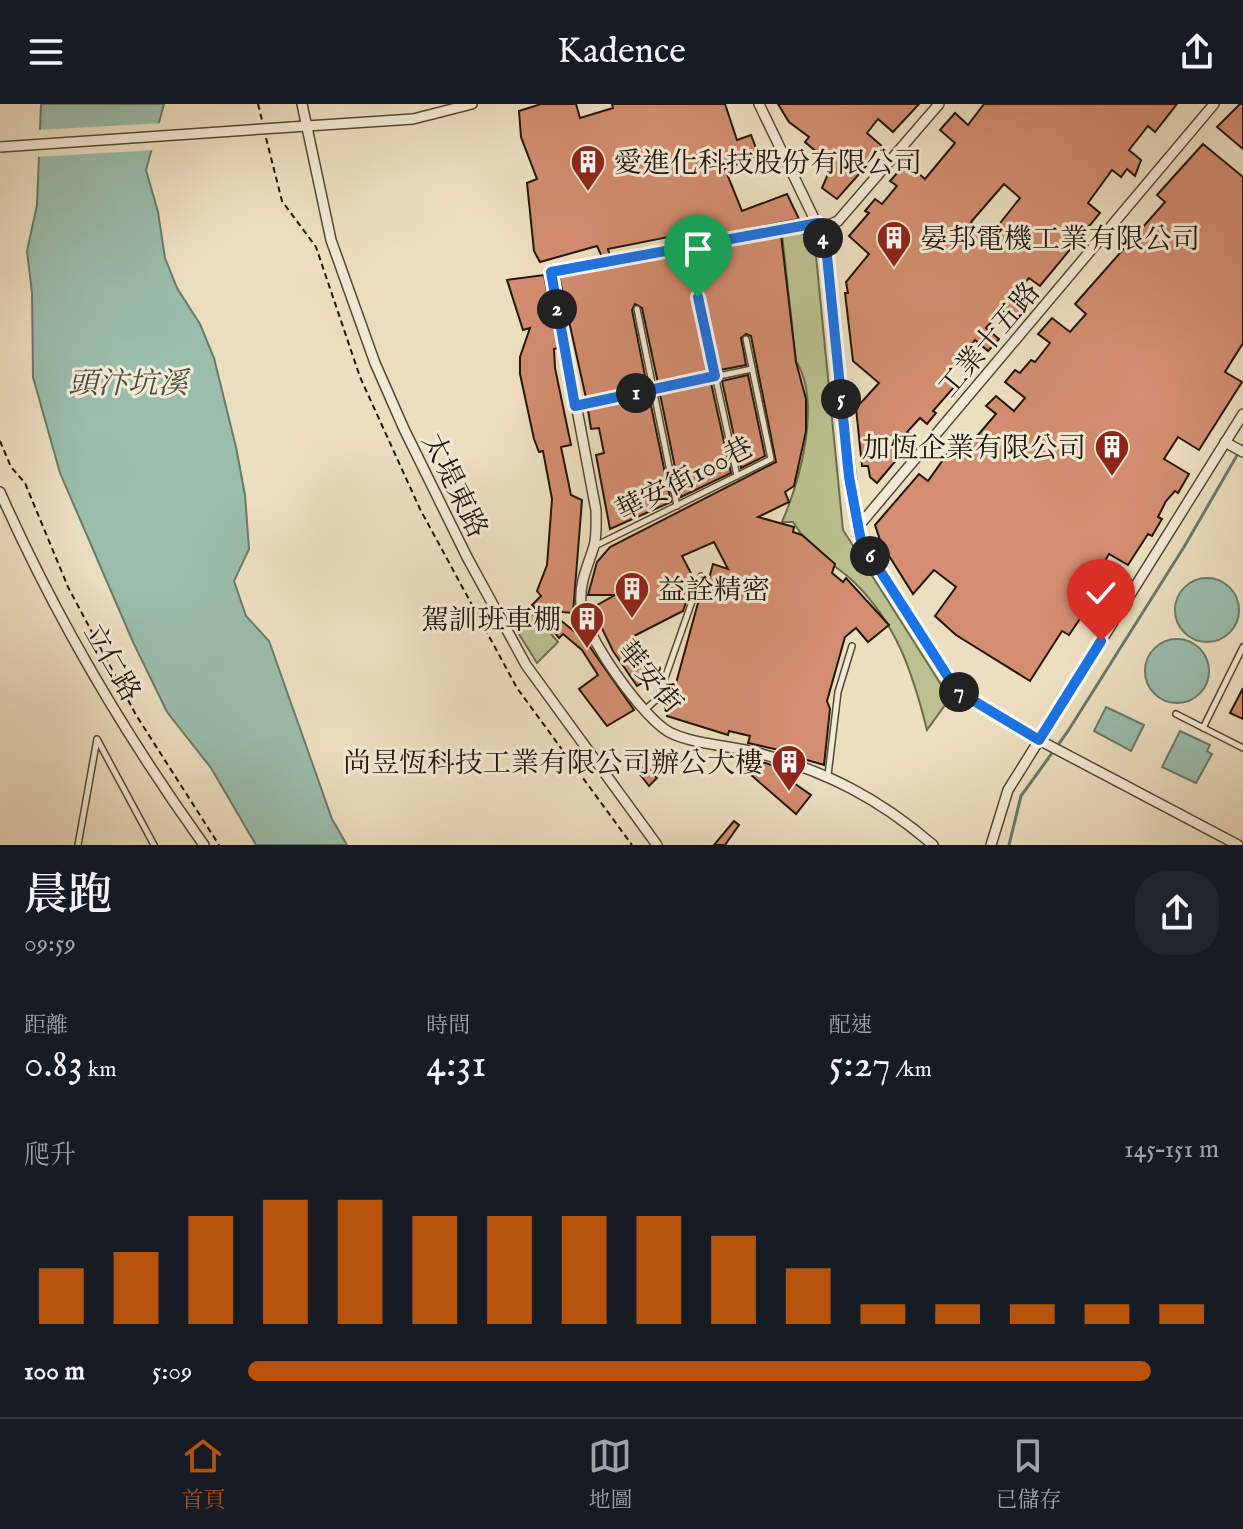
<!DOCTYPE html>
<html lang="zh-TW">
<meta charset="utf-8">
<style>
:root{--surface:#171b24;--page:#20242c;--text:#f1f3f6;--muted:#9ea1a6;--line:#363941;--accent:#b45309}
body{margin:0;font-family:"IM FELL English","Noto Serif TC",serif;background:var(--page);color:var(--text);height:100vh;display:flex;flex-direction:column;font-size:30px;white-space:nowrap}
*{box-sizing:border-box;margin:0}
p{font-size:26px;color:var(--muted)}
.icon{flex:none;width:44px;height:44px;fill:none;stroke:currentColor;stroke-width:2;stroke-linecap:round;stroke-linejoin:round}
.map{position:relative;height:741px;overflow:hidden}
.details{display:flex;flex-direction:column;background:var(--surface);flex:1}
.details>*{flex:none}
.pin{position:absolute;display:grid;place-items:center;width:68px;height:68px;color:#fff;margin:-82px -34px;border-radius:50% 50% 50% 0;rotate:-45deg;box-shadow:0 0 8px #0007}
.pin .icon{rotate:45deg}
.km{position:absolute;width:40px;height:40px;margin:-20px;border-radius:50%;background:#222;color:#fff;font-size:22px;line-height:40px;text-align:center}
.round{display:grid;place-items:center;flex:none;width:84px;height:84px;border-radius:32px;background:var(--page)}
.summary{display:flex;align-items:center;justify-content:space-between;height:136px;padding:0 24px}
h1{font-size:44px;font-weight:600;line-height:60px}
.metrics{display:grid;grid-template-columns:repeat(3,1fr);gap:12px;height:136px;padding:8px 24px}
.metrics div{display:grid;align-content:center}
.metrics b{font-size:40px;font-weight:600}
.metrics small{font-size:22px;font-weight:400}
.metrics p{font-size:22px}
.chart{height:224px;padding:16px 24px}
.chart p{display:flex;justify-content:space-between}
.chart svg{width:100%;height:144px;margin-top:8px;stroke:var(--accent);stroke-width:6}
ul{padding:0 24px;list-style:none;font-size:26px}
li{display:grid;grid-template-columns:128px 96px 1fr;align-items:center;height:60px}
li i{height:20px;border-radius:10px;background:var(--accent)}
header{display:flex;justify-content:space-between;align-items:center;height:104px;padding:0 24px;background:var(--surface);font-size:36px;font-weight:600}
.menu{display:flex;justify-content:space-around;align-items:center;height:112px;border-top:2px solid var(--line);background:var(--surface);font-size:22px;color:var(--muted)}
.menu a{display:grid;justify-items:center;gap:4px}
.menu .current{color:var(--accent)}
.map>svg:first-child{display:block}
.green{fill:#bbc190;stroke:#6e6c4c;stroke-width:2}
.water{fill:#9abdac;stroke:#6a7a6a;stroke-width:2}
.pier{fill:#ecdfc0}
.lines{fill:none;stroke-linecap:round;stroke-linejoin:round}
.stream{stroke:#6a7a6a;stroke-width:3}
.building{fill:#d38d70;stroke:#211607;stroke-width:2;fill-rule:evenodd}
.service-casing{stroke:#544835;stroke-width:8}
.minor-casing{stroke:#544835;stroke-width:12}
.path{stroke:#211607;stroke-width:2;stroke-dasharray:6 4;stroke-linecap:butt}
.service{stroke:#f3ead6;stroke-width:5}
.minor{stroke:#f3ead6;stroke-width:9}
.minor-bridge-casing{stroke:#544835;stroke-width:12;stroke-linecap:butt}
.minor-bridge{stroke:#f3ead6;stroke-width:9}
.route-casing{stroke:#fff;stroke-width:16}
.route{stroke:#1a73e8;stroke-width:10}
.labels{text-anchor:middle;stroke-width:6;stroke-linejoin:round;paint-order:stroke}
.poi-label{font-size:28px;fill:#211607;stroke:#f3ead6;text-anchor:start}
.street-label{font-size:28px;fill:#211607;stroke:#f3ead6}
.water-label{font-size:30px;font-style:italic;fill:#4b5041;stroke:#f3ead6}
</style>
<header><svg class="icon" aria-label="menu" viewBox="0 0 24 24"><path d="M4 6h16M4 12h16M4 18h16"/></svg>Kadence<svg class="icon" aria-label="share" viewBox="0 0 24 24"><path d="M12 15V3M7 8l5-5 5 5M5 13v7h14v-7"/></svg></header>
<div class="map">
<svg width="1243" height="741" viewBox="0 0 1243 741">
<rect width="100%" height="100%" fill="#ecdfc0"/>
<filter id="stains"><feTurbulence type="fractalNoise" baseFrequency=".0025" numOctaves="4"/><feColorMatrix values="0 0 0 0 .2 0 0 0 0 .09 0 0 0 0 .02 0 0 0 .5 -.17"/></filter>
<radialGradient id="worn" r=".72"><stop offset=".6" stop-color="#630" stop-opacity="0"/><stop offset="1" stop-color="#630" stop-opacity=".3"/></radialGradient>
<!-- green -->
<g class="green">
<path d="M 800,127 L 815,142 L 843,426 L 947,590 L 945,601 L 927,626 C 913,570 897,520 854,478 C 841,465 823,456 811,443 C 804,436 799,426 793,418 L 782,418 C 800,376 822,299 796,257 L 782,130 Z"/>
<polygon points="534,510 558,538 537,559 512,519"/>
</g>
<!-- water -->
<g class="water">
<polygon points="41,0 164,0 146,66 158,108 165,154 177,184 200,220 214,254 236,343 245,391 249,445 234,477 246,512 269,537 332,715 347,741 256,741 211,664 167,608 133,538 60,369 33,273 32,189 27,147 37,101"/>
<circle cx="1207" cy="506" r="32"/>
<circle cx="1177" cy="567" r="32"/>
<polygon points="1106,603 1144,621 1131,647 1094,627"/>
<polygon points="1180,627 1210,641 1207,647 1212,650 1196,679 1162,663"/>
</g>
<!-- pier -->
<polygon class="pier" points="164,19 156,46 35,53 36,26"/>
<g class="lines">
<!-- stream -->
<polyline class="stream" points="1009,741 1021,692 1068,627 1184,443 1243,341"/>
</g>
<!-- building -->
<g class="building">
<polygon points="541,0 576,0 580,14 613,4 612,0 725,0 737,36 751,31 759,52 725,65 742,107 787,90 799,115 677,139 673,132 608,145 610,152 602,153 597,142 540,158 534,147 527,79 537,75 521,33 519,7"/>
<polygon points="778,0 919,0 893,28 878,15 867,29 883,43 837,95 822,84 832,61 805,38 809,33 789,18"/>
<path d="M 984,0 L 1177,0 L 1155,28 L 1148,22 L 1129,46 L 1141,56 L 1135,72 L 1127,65 L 1121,73 L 1112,66 L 1088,99 L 1100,109 L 1040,182 L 1029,174 L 1015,190 L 1028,201 L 1015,216 L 1002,206 L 986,224 L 999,235 L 988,247 L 975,236 L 945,274 L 955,282 L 933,307 L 936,309 L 927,320 L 920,314 L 907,328 L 915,334 L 877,379 L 870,373 L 868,362 L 862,362 L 856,304 L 879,279 L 853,257 L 845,189 L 848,189 L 846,178 L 869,150 L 849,132 L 869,109 L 865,107 L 875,95 L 882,100 L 897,82 L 890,77 L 906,59 L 925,75 L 955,39 L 940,26 L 955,9 L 968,21 ZM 1004,80 L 1020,94 L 989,133 L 971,118 Z"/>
<polygon points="1240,0 1243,0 1243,45 1217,23"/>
<polygon points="1203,40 1243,73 1243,239 1225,268 1242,278 1199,346 1178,333 1164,355 1189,370 1178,389 1175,387 1166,397 1158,413 1162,415 1152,432 1148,430 1128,461 1109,450 1092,479 1113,492 1101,515 1092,509 1090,513 1084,509 1069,531 1062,527 1030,577 956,531 935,512 956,483 934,466 913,490 881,439 875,421 919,370 928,377 962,329 972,338 996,310 986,302 996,292 1014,307 1025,294 1005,278 1015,266 1020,269 1031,256 1035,258 1050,239 1038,230 1052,214 1070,228 1086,210 1075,200 1165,98 1157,91"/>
<polygon points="781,131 796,258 806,295 806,327 794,382 785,388 789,398 758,413 794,423 793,428 802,431 835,460 832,469 843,478 846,474 889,521 868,538 856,524 845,533 827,597 830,605 824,661 800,654 801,651 748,639 750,632 729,627 728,631 667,612 701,488 704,493 713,460 728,465 714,438 682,452 694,475 683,507 630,534 654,572 637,582 613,547 592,504 615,491 588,491 597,458 610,443 776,358 751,232 746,230 741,234 746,261 720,266 703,192 695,188 693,194 709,268 658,279 642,204 635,200 632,206 647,282 586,294 559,172"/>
<polygon points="544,171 558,244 554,245 555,264 571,341 561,343 571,391 582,396 573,509 549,507 585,536 634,606 607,622 579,585 598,571 582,546 563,530 559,534 532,501 541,492 537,487 547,461 552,395 543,347 539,348 534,335 520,270 520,253 530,224 523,226 507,176"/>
<polygon points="748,271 765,352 741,364 722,277"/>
<polygon points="711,279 731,369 681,393 660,290"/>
<polygon points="649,292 671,398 610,425 596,351 604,349 599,324 591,325 588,306"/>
<polygon points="1243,584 1243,615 1230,609"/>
<polygon points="762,658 781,664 778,668 811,691 796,710 751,671"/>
<polygon points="646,661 657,674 649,682 638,668"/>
<polygon points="734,717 739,721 725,741 714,741"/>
</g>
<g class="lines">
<defs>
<g id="service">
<polyline points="552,168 818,119"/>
<polyline points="698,193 737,372"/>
<polyline points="637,205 677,402"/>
<polyline points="577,302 752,265"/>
<polyline points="595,442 771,355 746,235"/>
<polyline points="646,605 658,594 701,472"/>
<polyline points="1176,610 1243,644"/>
<polyline points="1203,624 1243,543"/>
<polyline points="828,671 838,588 852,542"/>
<polyline points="78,741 97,635 154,741"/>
</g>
<g id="minor">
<polyline points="302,0 331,136 375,259 404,325 467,453 526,561 657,741"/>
<polyline points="759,0 824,135 857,424 861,437 959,588 1039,636 1238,741"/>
<polyline points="292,23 413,15 472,0"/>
<polyline points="820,124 838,117 939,0"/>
<path d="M 551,168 L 596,406 C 596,417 597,431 594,442 C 588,462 579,479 581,500 C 583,530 643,614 669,628 C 691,640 733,642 758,649 C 826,667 880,695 933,741"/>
<polyline points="1225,338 1243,348"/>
<path d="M 0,388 C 55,512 125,631 204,741"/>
<polyline points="857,424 1214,0"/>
<polyline points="991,741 1008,686 1243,310"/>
</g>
</defs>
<!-- service casing -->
<use href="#service" class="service-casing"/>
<!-- minor casing -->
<use href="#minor" class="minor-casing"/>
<!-- path -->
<g class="path">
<polyline points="258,0 262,16"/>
<polyline points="266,34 282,97 316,143 360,273 420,405 517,584 632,741"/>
<polyline points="0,337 11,363 25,379 68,483 136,611 219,741"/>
</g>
<!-- service -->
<use href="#service" class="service"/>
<!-- minor -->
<use href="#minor" class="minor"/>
<defs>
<polyline id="minor-bridge" points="0,43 292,23"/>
</defs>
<!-- minor-bridge casing -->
<use href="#minor-bridge" class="minor-bridge-casing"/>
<!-- minor-bridge -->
<use href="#minor-bridge" class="minor-bridge"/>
</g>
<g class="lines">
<defs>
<polyline id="route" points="698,193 715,272 575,302 551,168 818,119 827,152 849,373 861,437 950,576 959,588 1039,636 1101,537"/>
</defs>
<!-- route casing -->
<use href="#route" class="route-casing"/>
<!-- route -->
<use href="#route" class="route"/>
</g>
<!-- icons -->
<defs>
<symbol id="building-pin" viewBox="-11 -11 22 30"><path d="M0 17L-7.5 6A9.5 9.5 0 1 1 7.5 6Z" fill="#8f2418" stroke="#f3ead6"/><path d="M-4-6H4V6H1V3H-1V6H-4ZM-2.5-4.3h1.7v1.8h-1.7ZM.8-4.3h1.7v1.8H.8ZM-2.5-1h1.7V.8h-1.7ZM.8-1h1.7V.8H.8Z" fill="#fff"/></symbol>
</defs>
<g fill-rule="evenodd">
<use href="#building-pin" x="568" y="38" width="40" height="54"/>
<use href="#building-pin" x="874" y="114" width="40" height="54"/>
<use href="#building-pin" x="1092" y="323" width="40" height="54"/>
<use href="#building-pin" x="612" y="465" width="40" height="54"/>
<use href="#building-pin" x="567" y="495" width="40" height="54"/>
<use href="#building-pin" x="769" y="638" width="40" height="54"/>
</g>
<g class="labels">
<!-- poi labels -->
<g class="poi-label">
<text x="614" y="68">愛進化科技股份有限公司</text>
<text x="920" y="144">晏邦電機工業有限公司</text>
<text x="1086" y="353" text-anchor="end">加恆企業有限公司</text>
<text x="658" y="495">益詮精密</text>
<text x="561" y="525" text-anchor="end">駕訓班車棚</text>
<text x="763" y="668" text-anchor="end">尚昱恆科技工業有限公司辦公大樓</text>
</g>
<!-- street labels -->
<g class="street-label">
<text transform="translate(988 235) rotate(-50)" y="10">工業十五路</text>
<text transform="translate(684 374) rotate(-27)" y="10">華安街100巷</text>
<text transform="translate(456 381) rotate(64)" y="10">太堤東路</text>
<text transform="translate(113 558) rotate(60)" y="10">立仁路</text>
<text transform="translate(651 572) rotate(50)" y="10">華安街</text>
</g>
<!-- water labels -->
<g class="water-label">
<text x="128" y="289">頭汴坑溪</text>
</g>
</g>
<rect width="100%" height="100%" filter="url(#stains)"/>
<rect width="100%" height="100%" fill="url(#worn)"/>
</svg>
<div class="pin" style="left:698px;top:193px;background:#1e9e55"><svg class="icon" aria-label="arrive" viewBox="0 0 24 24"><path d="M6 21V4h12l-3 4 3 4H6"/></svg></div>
<div class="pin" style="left:1101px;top:537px;background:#d93025"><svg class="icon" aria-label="check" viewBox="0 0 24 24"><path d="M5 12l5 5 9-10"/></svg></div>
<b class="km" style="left:636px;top:289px">1</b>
<b class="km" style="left:557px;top:205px">2</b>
<b class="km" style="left:823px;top:134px">4</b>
<b class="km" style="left:841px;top:295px">5</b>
<b class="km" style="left:870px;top:452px">6</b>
<b class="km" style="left:959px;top:588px">7</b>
</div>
<section class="details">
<div class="summary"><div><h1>晨跑</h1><p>09:59</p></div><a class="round"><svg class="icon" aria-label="share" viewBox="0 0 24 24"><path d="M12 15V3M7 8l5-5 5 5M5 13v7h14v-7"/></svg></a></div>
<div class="metrics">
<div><p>距離</p><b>0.83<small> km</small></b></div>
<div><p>時間</p><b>4:31</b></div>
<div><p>配速</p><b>5:27<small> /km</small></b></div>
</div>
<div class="chart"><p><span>爬升</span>145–151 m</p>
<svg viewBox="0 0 160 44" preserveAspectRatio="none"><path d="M5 44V27M15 44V22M25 44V11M35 44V6M45 44V6M55 44V11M65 44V11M75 44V11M85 44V11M95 44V17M105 44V27M115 44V38M125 44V38M135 44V38M145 44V38M155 44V38"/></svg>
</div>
<ul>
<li><b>100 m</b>5:09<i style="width:93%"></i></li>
</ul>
</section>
<nav class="menu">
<a class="current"><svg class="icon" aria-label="home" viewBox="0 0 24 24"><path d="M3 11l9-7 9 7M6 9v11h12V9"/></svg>首頁</a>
<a><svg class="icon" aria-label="map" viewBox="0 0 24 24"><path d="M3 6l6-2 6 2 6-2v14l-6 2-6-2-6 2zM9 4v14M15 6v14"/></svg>地圖</a>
<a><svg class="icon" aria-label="saved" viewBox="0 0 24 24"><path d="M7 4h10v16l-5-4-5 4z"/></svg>已儲存</a>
</nav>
